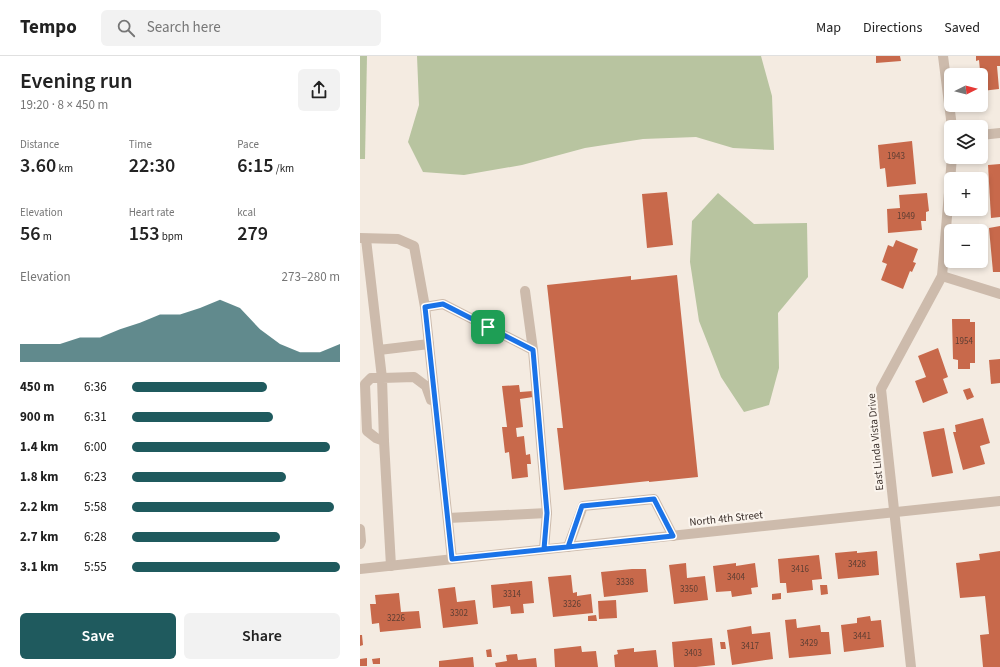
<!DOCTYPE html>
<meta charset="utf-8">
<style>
:root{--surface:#fff;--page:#f2f2f2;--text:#222;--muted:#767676;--line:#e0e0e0;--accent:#1f5a5e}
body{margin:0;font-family:"Source Sans 3",sans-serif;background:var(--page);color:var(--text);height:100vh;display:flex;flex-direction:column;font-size:15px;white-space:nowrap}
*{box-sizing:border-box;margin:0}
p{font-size:13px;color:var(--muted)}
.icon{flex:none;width:22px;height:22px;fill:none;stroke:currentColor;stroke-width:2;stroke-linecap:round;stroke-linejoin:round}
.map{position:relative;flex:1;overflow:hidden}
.details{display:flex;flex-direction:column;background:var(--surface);width:360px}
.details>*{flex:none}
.needle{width:26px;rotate:84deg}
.fabs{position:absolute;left:584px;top:12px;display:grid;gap:8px}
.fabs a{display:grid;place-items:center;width:44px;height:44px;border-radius:6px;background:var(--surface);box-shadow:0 2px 6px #0003;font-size:20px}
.pin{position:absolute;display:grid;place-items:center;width:34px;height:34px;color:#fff;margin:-17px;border-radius:8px;box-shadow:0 2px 6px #0006}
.round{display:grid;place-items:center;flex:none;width:42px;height:42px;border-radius:6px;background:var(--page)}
.summary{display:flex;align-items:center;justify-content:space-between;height:68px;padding:0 20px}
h1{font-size:22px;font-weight:600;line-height:30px}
.stats{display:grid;grid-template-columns:repeat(3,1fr);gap:6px;height:68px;padding:4px 20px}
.stats div{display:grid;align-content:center}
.stats b{font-size:20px;font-weight:600}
.stats small{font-size:11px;font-weight:400}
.stats p{font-size:11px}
.chart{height:112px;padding:8px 20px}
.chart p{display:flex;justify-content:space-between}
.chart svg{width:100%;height:72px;margin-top:4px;fill:var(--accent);opacity:.7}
.primary-button{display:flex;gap:8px;margin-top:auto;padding:8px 20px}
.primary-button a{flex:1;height:46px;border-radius:6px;background:var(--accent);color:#fff;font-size:16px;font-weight:600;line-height:46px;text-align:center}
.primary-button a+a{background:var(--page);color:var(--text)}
ul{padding:0 20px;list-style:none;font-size:13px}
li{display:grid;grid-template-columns:64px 48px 1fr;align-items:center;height:30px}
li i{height:10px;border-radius:5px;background:var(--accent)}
header{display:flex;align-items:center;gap:24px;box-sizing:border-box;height:56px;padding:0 20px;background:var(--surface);border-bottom:1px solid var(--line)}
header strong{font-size:19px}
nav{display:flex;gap:22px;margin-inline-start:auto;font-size:14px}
.search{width:280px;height:36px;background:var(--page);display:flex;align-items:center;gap:10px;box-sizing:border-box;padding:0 14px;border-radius:6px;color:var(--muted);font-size:15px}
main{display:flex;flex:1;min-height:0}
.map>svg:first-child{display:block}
.green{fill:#b8c4a0}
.building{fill:#c8694b}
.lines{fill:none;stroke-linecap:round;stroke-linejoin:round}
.minor{stroke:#cdbbac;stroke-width:10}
.route-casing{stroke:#fff;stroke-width:8}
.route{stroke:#1a73e8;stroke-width:5}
.labels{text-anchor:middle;stroke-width:4;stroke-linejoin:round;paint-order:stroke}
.number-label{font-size:9px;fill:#5e3e33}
.street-label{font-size:11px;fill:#3b302b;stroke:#fbf5ee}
</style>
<header>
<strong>Tempo</strong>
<div class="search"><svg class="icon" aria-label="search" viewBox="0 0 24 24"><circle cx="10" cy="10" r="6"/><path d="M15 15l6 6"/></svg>Search here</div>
<nav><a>Map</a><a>Directions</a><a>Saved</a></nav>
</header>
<main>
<section class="details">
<div class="summary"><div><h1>Evening run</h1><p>19:20 · 8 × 450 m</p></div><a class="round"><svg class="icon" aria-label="share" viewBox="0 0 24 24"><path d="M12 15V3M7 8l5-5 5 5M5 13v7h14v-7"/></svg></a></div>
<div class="stats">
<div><p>Distance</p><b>3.60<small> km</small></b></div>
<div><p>Time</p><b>22:30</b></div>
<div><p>Pace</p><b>6:15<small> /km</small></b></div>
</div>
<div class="stats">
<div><p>Elevation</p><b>56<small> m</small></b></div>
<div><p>Heart rate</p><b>153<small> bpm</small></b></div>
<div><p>kcal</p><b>279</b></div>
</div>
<div class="chart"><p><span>Elevation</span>273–280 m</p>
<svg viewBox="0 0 160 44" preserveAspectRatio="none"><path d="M0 44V33L10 33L20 33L30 29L40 29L50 24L60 20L70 15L80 15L90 11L100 6L110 11L120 24L130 33L140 38L150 38L160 33V44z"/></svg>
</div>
<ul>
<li><b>450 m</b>6:36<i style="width:65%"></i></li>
<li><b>900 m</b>6:31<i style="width:68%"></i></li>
<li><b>1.4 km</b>6:00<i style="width:95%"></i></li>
<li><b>1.8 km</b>6:23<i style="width:74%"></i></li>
<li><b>2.2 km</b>5:58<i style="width:97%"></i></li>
<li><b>2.7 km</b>6:28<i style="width:71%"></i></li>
<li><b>3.1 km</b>5:55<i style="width:100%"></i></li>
</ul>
<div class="primary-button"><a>Save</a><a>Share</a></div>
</section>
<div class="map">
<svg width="640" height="611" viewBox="0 0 640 611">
<rect width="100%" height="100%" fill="#f4ebe1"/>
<!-- green -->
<g class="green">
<polygon points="0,0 7,0 5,103 0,103"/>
<polygon points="57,0 401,0 412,40 414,94 373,92 336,81 283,83 225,92 162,109 104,119 63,116 48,86 59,49"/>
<polygon points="358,137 394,168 447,167 448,221 418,257 419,312 409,349 384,356 361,321 339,265 330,206 332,165"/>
</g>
<!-- building -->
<g class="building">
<polygon points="516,0 540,0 541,5 516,7"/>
<polygon points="616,0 640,0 640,10 637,10 639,33 622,35 619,4 616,5"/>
<polygon points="552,85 556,128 527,131 525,112 520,113 518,89"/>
<polygon points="640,108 640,161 631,162 628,109"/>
<polygon points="307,136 313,189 287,192 282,138"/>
<polygon points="567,137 569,155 566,156 566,165 561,165 562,174 528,177 527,153 540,152 539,139"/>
<polygon points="640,170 640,216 633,216 629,172"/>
<polygon points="536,184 558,193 553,206 556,207 552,216 550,215 543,233 521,224 527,208 522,206 528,189 533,191"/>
<polygon points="317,219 338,421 289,426 289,425 204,434 197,372 203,372 187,229 271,220 271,224"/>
<polygon points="592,263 610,263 610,266 615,266 615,307 610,307 610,313 598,313 598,304 593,303"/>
<polygon points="578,292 588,321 583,323 588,337 563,347 555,325 566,321 558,300"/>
<polygon points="640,303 640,327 631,328 629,304"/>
<polygon points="159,329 160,336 173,335 173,341 160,343 163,371 156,372 157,381 164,380 166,399 170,398 171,408 167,408 168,421 152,423 149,396 145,397 142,371 147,371 142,330"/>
<polygon points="610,332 614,341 607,344 603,334"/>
<polygon points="623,362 630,387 620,390 625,408 603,414 593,376 596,376 595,369"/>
<polygon points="584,372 593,417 572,421 563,376"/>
<polygon points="497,495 497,497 517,495 519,519 478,523 475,497"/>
<polygon points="640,495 640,611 623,611 620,579 629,578 625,540 600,542 596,507 620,504 619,498"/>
<polygon points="459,499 462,523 452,524 453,534 427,537 426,527 420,527 418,503"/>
<polygon points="326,507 327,522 345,520 348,544 314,548 309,509"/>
<polygon points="376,507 376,510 395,507 398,531 391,532 392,538 372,541 371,535 356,536 353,510"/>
<polygon points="272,513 286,513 288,536 244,541 241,516"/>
<polygon points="211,519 213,537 217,536 217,540 231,538 233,557 193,561 188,521"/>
<polygon points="172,525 174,547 163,548 164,557 151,558 150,550 133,552 131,529"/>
<polygon points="460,529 467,529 468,538 461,539"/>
<polygon points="95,531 97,546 115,544 118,568 83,572 78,533"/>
<polygon points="39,537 41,556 59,555 61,572 20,576 19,567 12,568 10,548 16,548 15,539"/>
<polygon points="421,537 421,543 412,544 412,538"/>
<polygon points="256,544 257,562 239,563 238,545"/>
<polygon points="236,559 237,565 228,565 228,560"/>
<polygon points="510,560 511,565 521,564 524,591 484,596 481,569 497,567 497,562"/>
<polygon points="436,563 437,572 460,569 461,576 469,576 471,598 429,602 425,564"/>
<polygon points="391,570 392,578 410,576 413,603 372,609 367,574"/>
<polygon points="0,579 2,579 3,589 0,590"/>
<polygon points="352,582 355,609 336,611 314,611 312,586"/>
<polygon points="360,586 365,586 366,593 361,593"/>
<polygon points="221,590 222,596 236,595 238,611 195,611 194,593"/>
<polygon points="274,592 274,596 296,594 298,611 255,611 254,599 258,598 257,594"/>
<polygon points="131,593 132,601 127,601 126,594"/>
<polygon points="157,598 158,604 176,602 177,611 136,611 135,607 147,605 146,599"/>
<polygon points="113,601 114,611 79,611 79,605"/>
<polygon points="7,602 7,610 0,610 0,603"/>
<polygon points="20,602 20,608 13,608 12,603"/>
</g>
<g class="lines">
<!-- minor -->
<g class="minor">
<polyline points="583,0 592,71"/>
<polyline points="621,79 640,77"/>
<polyline points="0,182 38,183 54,190 65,251 92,503"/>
<polyline points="6,183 22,322 11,322 5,328 7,375 16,382 24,385 31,510"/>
<polyline points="582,220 640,238"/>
<polyline points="165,235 173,294"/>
<polyline points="65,251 83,248 173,294 187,457 184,493"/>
<polyline points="19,294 69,288"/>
<polyline points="24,385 22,322 54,321 66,330 71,344"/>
<polyline points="88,462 187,457"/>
<polyline points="0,473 1,485 0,488"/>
<polyline points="208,491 223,450 294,443 313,480"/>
<polyline points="0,513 640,445"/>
<polyline points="551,611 521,333 582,220 592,101"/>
</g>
</g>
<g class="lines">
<defs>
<polyline id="route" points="128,271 83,248 65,251 92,503 313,480 294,443 222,450 208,491 184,493 187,457 173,294 128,271"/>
</defs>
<!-- route casing -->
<use href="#route" class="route-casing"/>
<!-- route -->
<use href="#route" class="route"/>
</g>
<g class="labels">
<!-- number labels -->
<g class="number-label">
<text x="536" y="103">1943</text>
<text x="546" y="163">1949</text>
<text x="604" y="288">1954</text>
<text x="497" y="511">3428</text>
<text x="440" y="516">3416</text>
<text x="376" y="524">3404</text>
<text x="265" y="529">3338</text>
<text x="329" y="536">3350</text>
<text x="152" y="541">3314</text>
<text x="212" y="551">3326</text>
<text x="99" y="560">3302</text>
<text x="36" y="565">3226</text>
<text x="502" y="583">3441</text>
<text x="449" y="590">3429</text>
<text x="390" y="593">3417</text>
<text x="333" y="600">3403</text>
</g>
<!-- street labels -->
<g class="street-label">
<text transform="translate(515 386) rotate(-95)" y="4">East Linda Vista Drive</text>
<text transform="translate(366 462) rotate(-6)" y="4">North 4th Street</text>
</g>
</g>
</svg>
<div class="fabs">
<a><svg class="needle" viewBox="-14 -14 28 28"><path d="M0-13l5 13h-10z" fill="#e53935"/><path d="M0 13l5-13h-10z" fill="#767676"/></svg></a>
<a><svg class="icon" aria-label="layers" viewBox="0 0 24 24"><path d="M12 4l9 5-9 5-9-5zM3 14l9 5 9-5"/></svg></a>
<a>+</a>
<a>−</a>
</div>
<div class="pin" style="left:128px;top:271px;background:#1e9e55"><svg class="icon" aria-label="arrive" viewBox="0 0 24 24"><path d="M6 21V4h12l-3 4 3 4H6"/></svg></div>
</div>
</main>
